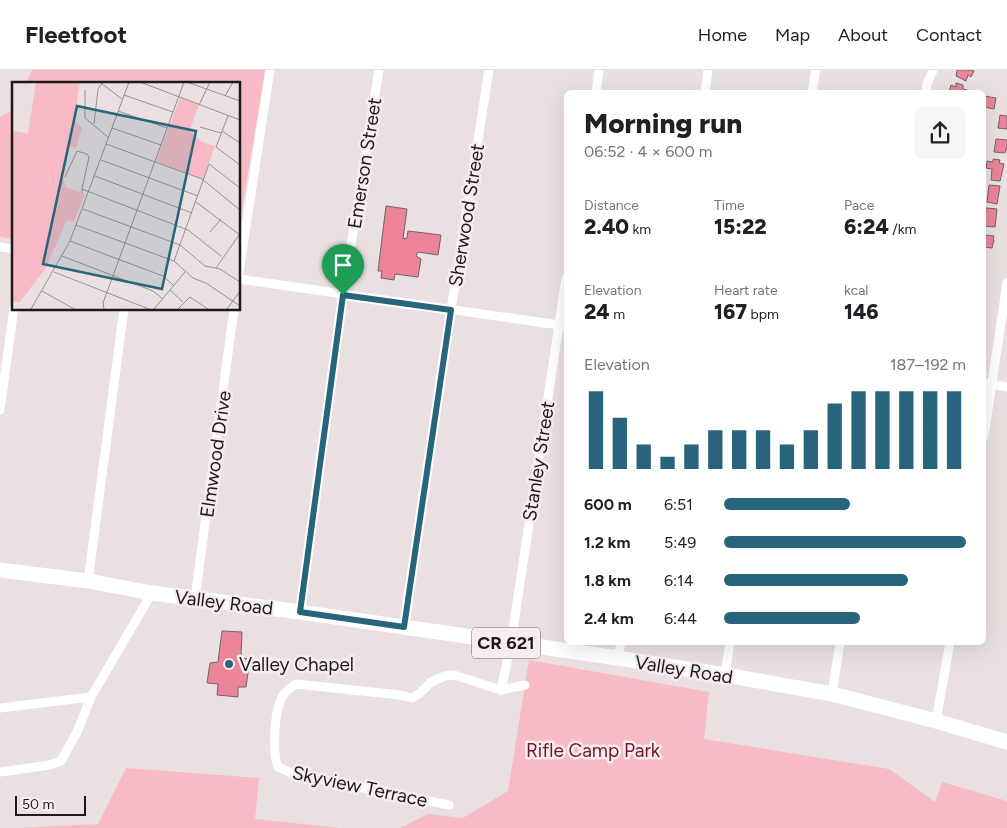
<!DOCTYPE html>
<meta charset="utf-8">
<style>
:root{--surface:#fff;--page:#f6f6f6;--text:#202124;--muted:#757577;--line:#e0e0e0;--accent:#28657c}
body{margin:0;font-family:Figtree,sans-serif;background:var(--page);color:var(--text);height:100vh;display:flex;flex-direction:column;font-size:19px;white-space:nowrap}
*{box-sizing:border-box;margin:0}
p{font-size:16px;color:var(--muted)}
.icon{flex:none;width:28px;height:28px;fill:none;stroke:currentColor;stroke-width:2;stroke-linecap:round;stroke-linejoin:round}
.map{position:relative;flex:1;overflow:hidden}
.details{position:absolute;left:564px;top:20px;width:422px;height:555px;display:flex;flex-direction:column;background:var(--surface);border-radius:8px;box-shadow:0 5px 20px #0002}
.details>*{flex:none}
.scale{position:absolute;left:15px;bottom:12px;width:71px;box-sizing:border-box;padding-left:5px;border:2px solid #1d1a1a;border-top:0;font-size:14px;line-height:18px;white-space:nowrap;color:#1d1a1a;-webkit-text-stroke:4px #f7edee;paint-order:stroke}
.pin{position:absolute;display:grid;place-items:center;width:42px;height:42px;color:#fff;margin:-51px -21px;border-radius:50% 50% 50% 0;rotate:-45deg;box-shadow:0 0 5px #0007}
.pin .icon{rotate:45deg}
.round{display:grid;place-items:center;flex:none;width:52px;height:52px;border-radius:8px;background:var(--page)}
.summary{display:flex;align-items:center;justify-content:space-between;height:85px;padding:0 20px}
h1{font-size:28px;font-weight:800;line-height:38px}
.figures{display:grid;grid-template-columns:repeat(3,1fr);gap:8px;height:85px;padding:5px 20px}
.figures div{display:grid;align-content:center}
.figures b{font-size:21px;font-weight:800}
.figures small{font-size:14px;font-weight:400}
.figures p{font-size:14px}
.chart{height:140px;padding:10px 20px}
.chart p{display:flex;justify-content:space-between}
.chart svg{width:100%;height:90px;margin-top:5px;stroke:var(--accent);stroke-width:6}
ul{padding:0 20px;list-style:none;font-size:16px}
li{display:grid;grid-template-columns:80px 60px 1fr;align-items:center;height:38px}
li i{height:12px;border-radius:6px;background:var(--accent)}
header{display:flex;align-items:center;gap:30px;box-sizing:border-box;height:70px;padding:0 25px;background:var(--surface);border-bottom:1px solid var(--line)}
header strong{font-size:24px}
nav{display:flex;gap:28px;margin-inline-start:auto;font-size:18px}
.map>svg:first-child{display:block}
.green{fill:#f8bbc5}
.building{fill:#ed8499;stroke:#6e6566}
.lines{fill:none;stroke-linecap:round;stroke-linejoin:round}
.minor{stroke:#fff;stroke-width:9}
.primary{stroke:#fff;stroke-width:15}
.route-casing{stroke:#fff;stroke-width:10}
.route{stroke:#28657c;stroke-width:6}
.poi-dot{fill:#28657c;stroke:#f7edee;stroke-width:2}
.labels{text-anchor:middle;stroke-width:5;stroke-linejoin:round;paint-order:stroke}
.shield{fill:#f7edee;stroke:#5e595a;stroke-width:1}
.shield-label{font-size:18px;font-weight:bold;fill:#1d1a1a}
.street-label{font-size:19px;fill:#1d1a1a;stroke:#f7edee}
.poi-label{font-size:19px;fill:#1d1a1a;stroke:#f7edee;text-anchor:start}
.park-label{font-size:19px;fill:#711431;stroke:#f7edee}
.inset-road{fill:none;stroke:#989191;stroke-width:1}
.view{fill:#28657c;fill-opacity:0.15;stroke:#28657c;stroke-width:2.5}
.inset-edge{fill:none;stroke:#1d1a1a;stroke-width:2.5}
</style>
<header>
<strong>Fleetfoot</strong>
<nav><a>Home</a><a>Map</a><a>About</a><a>Contact</a></nav>
</header>
<div class="map">
<svg width="1007" height="758" viewBox="0 0 1007 758">
<rect width="100%" height="100%" fill="#eae0e1"/>
<!-- green -->
<g class="green">
<polygon points="32,0 265,0 239,156 239,14 25,14"/>
<polygon points="14,36 14,169 0,167 0,47 11,41"/>
<polygon points="529,590 709,622 704,669 889,699 935,732 942,712 1007,731 1007,758 400,758 428,744 463,748 508,721"/>
<polygon points="126,698 259,708 255,749 340,758 17,758 98,754"/>
</g>
<!-- building -->
<g class="building">
<polygon points="957,0 972,0 974,1 971,7 968,5 966,11 956,6"/>
<polygon points="956,13 963,15 963,19 967,20 966,22 949,22 951,15 956,17"/>
<polygon points="984,26 996,28 994,39 984,37"/>
<polygon points="1000,45 1007,46 1007,59 998,58"/>
<polygon points="996,69 1007,70 1007,79 1006,79 1005,83 994,82"/>
<polygon points="993,89 1000,90 999,93 1004,94 1000,111 991,110 992,99 986,98 987,91 993,92"/>
<polygon points="989,115 1000,116 997,134 987,132"/>
<polygon points="386,136 407,139 403,169 407,168 408,161 441,165 438,185 418,182 416,186 421,189 418,207 395,204 394,210 381,208 382,201 378,201"/>
<polygon points="986,138 997,139 995,157 984,156"/>
<polygon points="984,165 994,166 993,170 994,170 992,178 984,177"/>
<polygon points="222,561 242,562 241,588 250,589 246,617 238,617 238,627 217,625 218,614 207,613 210,593 218,592"/>
</g>
<g class="lines">
<!-- minor -->
<g class="minor">
<polyline points="596,22 599,0"/>
<polyline points="705,22 708,0"/>
<polyline points="812,22 816,0"/>
<polyline points="926,22 927,14 933,0"/>
<polyline points="0,177 14,179"/>
<polyline points="239,202 270,0"/>
<polyline points="239,209 566,256"/>
<polyline points="984,313 1007,317"/>
<polyline points="0,340 14,238"/>
<polyline points="984,366 1007,213"/>
<polyline points="88,511 124,239"/>
<polyline points="195,528 234,239"/>
<polyline points="300,542 343,225 379,0"/>
<polyline points="404,557 451,240 489,0"/>
<polyline points="618,588 621,572"/>
<polyline points="725,605 730,572"/>
<polyline points="525,615 501,620 511,573 566,208"/>
<polyline points="832,624 840,572"/>
<polyline points="0,638 91,627"/>
<polyline points="936,651 950,572"/>
<polyline points="0,702 50,695 61,691 77,662 91,627 152,523"/>
<path d="M 449,735 L 294,704 L 278,697 C 272,682 274,637 284,624 C 287,620 292,617 296,614 L 400,625 L 412,628 L 420,623 L 431,612 L 445,606 L 454,605 L 501,620"/>
</g>
<!-- primary -->
<polyline class="primary" points="0,500 88,511 152,523 300,542 618,588 725,605 832,624 936,651 1007,672"/>
</g>
<g class="lines">
<defs>
<polygon id="route" points="343,225 451,240 404,557 300,542"/>
</defs>
<!-- route casing -->
<use href="#route" class="route-casing"/>
<!-- route -->
<use href="#route" class="route"/>
</g>
<!-- markers -->
<circle class="poi-dot" cx="229" cy="594" r="5"/>
<g class="labels">
<!-- shield labels -->
<rect class="shield" x="472" y="557.5" width="68" height="31" rx="4"/>
<g class="shield-label">
<text x="506" y="579">CR 621</text>
</g>
<!-- street labels -->
<g class="street-label">
<text transform="translate(364 93) rotate(-81)" y="7">Emerson Street</text>
<text transform="translate(466 145) rotate(-81)" y="7">Sherwood Street</text>
<text transform="translate(215 384) rotate(-82)" y="7">Elmwood Drive</text>
<text transform="translate(538 391) rotate(-81)" y="7">Stanley Street</text>
<text transform="translate(224 532) rotate(7)" y="7">Valley Road</text>
<text transform="translate(684 599) rotate(9)" y="7">Valley Road</text>
<text transform="translate(360 716) rotate(12)" y="7">Skyview Terrace</text>
</g>
<!-- poi labels -->
<g class="poi-label">
<text x="239" y="601">Valley Chapel</text>
</g>
<!-- park labels -->
<g class="park-label">
<text x="593" y="687">Rifle Camp Park</text>
</g>
</g>
<!-- overview -->
<g transform="translate(12 12)">
<rect width="228" height="228" fill="#eae0e1"/>
<path d="M 24,0 L 68,0 L 62,39 L 70,46 L 64,66 L 57,64 L 51,97 L 54,105 L 73,112 L 62,140 L 55,138 L 33,187 L 7,221 L 1,219 L 0,227 L 0,49 L 16,51 ZM 168,16 L 187,23 L 177,49 L 190,60 L 203,64 L 191,97 L 144,79 Z" fill="#f8bbc5"/>
<path class="inset-road" d="M 128,0 L 228,38M 175,0 L 228,19M 89,1 L 110,17M 73,8 L 73,36 L 97,56M 112,13 L 161,30M 213,14 L 221,0M 187,23 L 198,0M 106,29 L 155,46M 216,34 L 204,65 L 228,83M 82,42 L 86,7 L 91,0M 188,45 L 209,51M 100,46 L 149,63M 210,49 L 228,61M 94,62 L 190,97 L 228,128M 89,78 L 186,114M 83,94 L 180,131M 53,95 L 65,69 L 75,72 L 77,75 L 70,107M 70,111 L 70,107 L 176,148 L 209,174M 184,120 L 228,153M 71,127 L 168,163 L 193,184 L 208,187 L 228,200M 64,143 L 162,179 L 181,196 L 194,201 L 228,224M 198,150 L 209,137M 58,159 L 151,194 L 162,204M 50,174 L 141,209 L 151,217M 162,179 L 197,82 L 228,106M 204,186 L 227,153M 42,190 L 137,227M 158,208 L 171,220M 30,209 L 62,227M 19,227 L 58,159 L 117,0M 92,227 L 91,221 L 172,0M 142,227 L 173,190M 166,227 L 178,215 L 196,227M 215,227 L 228,209"/>
<path class="view" d="M 65,24 L 184,49 L 150,207 L 31,182 Z"/>
<rect width="228" height="228" class="inset-edge"/>
</g>
</svg>
<div class="scale">50 m</div>
<div class="pin" style="left:343px;top:225px;background:#1e9e55"><svg class="icon" aria-label="arrive" viewBox="0 0 24 24"><path d="M6 21V4h12l-3 4 3 4H6"/></svg></div>
<section class="details">
<div class="summary"><div><h1>Morning run</h1><p>06:52 · 4 × 600 m</p></div><a class="round"><svg class="icon" aria-label="share" viewBox="0 0 24 24"><path d="M12 15V3M7 8l5-5 5 5M5 13v7h14v-7"/></svg></a></div>
<div class="figures">
<div><p>Distance</p><b>2.40<small> km</small></b></div>
<div><p>Time</p><b>15:22</b></div>
<div><p>Pace</p><b>6:24<small> /km</small></b></div>
</div>
<div class="figures">
<div><p>Elevation</p><b>24<small> m</small></b></div>
<div><p>Heart rate</p><b>167<small> bpm</small></b></div>
<div><p>kcal</p><b>146</b></div>
</div>
<div class="chart"><p><span>Elevation</span>187–192 m</p>
<svg viewBox="0 0 160 44" preserveAspectRatio="none"><path d="M5 44V6M15 44V19M25 44V32M35 44V38M45 44V32M55 44V25M65 44V25M75 44V25M85 44V32M95 44V25M105 44V12M115 44V6M125 44V6M135 44V6M145 44V6M155 44V6"/></svg>
</div>
<ul>
<li><b>600 m</b>6:51<i style="width:52%"></i></li>
<li><b>1.2 km</b>5:49<i style="width:100%"></i></li>
<li><b>1.8 km</b>6:14<i style="width:76%"></i></li>
<li><b>2.4 km</b>6:44<i style="width:56%"></i></li>
</ul>
</section>
</div>
